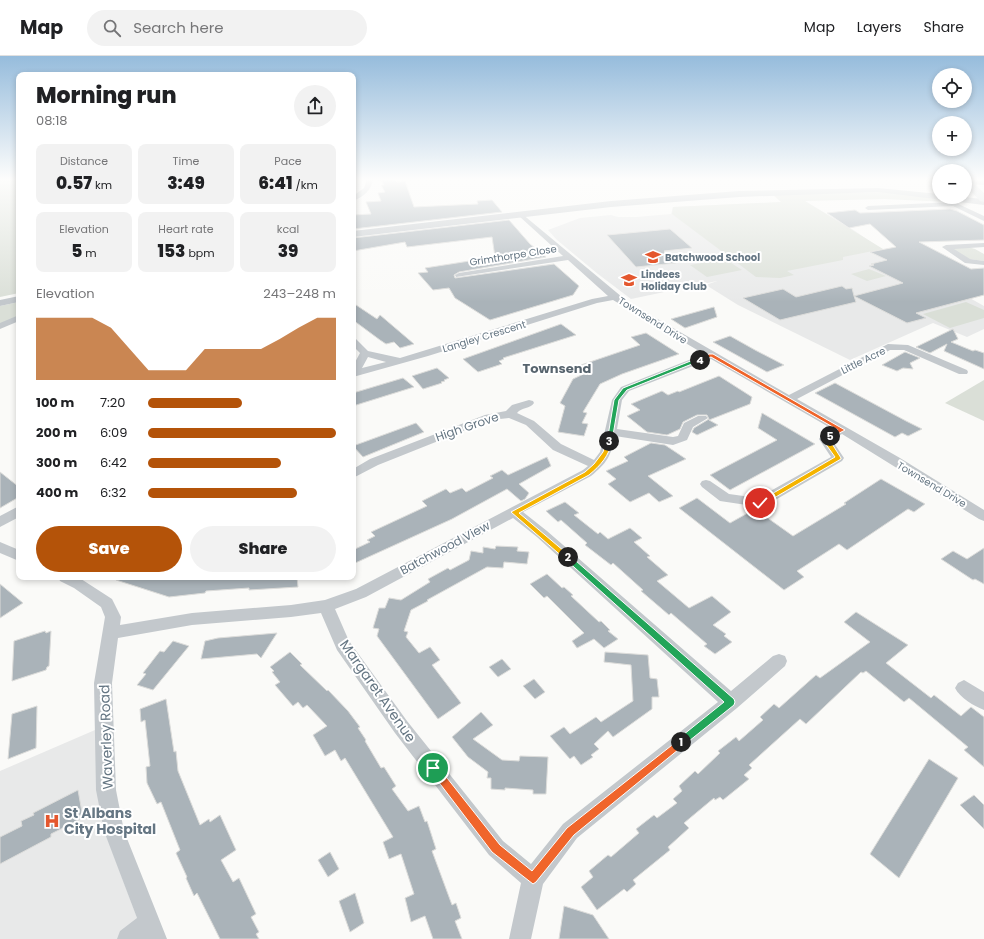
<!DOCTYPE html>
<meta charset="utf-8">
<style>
:root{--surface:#fff;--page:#f2f2f2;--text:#202124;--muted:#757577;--line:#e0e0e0;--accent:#b45309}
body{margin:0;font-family:Poppins,sans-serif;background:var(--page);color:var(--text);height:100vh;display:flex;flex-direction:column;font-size:15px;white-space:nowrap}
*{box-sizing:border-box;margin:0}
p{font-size:13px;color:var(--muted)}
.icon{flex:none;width:22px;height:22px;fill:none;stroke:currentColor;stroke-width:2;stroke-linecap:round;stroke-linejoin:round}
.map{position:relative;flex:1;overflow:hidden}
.side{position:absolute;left:16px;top:16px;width:340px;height:508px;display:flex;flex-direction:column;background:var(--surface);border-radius:8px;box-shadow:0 2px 6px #0003}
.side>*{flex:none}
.controls{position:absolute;left:932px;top:12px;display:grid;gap:8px}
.controls a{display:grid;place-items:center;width:40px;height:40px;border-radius:50%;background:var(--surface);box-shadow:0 2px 6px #0003;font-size:20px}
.pin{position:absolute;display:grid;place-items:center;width:34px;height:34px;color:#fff;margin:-17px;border:2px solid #fff;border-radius:50%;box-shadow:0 1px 4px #0007}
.km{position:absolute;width:20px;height:20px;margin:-10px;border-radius:50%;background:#222;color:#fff;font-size:11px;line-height:20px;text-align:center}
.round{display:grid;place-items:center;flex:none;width:42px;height:42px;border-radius:21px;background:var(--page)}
.summary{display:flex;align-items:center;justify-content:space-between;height:68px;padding:0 20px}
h1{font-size:22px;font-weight:800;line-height:30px}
.figures{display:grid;grid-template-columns:repeat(3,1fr);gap:6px;height:68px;padding:4px 20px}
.figures div{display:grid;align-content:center;border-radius:8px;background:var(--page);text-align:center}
.figures b{font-size:17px;font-weight:800}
.figures small{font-size:11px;font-weight:400}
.figures p{font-size:11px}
.chart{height:112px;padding:8px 20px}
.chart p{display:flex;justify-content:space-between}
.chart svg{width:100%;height:72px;margin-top:4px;fill:var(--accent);opacity:.7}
.cta{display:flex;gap:8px;margin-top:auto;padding:8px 20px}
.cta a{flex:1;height:46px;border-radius:24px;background:var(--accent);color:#fff;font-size:16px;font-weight:800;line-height:46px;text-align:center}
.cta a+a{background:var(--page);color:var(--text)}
ul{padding:0 20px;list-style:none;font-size:13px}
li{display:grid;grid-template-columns:64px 48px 1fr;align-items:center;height:30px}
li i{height:10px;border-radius:5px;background:var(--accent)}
header{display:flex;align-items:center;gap:24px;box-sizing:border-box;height:56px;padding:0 20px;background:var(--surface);border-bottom:1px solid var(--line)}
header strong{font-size:19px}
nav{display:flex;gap:22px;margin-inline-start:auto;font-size:14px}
.search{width:280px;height:36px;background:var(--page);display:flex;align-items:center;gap:10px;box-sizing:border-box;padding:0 14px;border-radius:22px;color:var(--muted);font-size:15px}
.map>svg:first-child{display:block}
.built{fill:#e8e9e9}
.green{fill:#dadfd7}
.building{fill:#aab3b9;stroke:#dcdcda}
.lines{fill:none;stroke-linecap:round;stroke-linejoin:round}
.minor{fill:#c3c8cc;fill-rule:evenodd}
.tertiary{fill:#c3c8cc;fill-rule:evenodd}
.primary{fill:#d6dbdf;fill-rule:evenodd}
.split-1{fill:#f0652b;stroke:#fff}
.split-2{fill:#22a559;stroke:#fff}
.split-3{fill:#f5b400;stroke:#fff}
.split-4{fill:#22a559;stroke:#fff}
.split-5{fill:#f0652b;stroke:#fff}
.split-6{fill:#f5b400;stroke:#fff}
.labels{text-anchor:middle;stroke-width:4;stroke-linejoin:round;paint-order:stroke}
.far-street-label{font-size:10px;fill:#657683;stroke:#fff}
.far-poi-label{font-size:10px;font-weight:bold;fill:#657683;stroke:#fff;text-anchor:start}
.street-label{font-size:12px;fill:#657683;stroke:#fff}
.far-district-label{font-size:13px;font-weight:bold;fill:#57646e;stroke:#fff}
.near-street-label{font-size:14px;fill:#657683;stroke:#fff}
.near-poi-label{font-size:14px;font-weight:bold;fill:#657683;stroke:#fff;text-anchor:start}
</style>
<header>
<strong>Map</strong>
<div class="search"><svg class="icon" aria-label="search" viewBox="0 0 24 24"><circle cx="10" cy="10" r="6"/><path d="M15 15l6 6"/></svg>Search here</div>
<nav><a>Map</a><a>Layers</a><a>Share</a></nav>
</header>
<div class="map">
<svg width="984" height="883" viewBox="0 0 984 883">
<rect width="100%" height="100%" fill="#fafaf8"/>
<!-- built -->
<g class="built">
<polygon points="805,145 852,173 877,190 984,250 984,273 967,281 933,267 850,304 738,249 706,229 717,225 631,243 598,218 557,184 548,174 580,162 611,159 618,161 636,161 671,158 673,151"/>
<polygon points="95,674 108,784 145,883 0,883 0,715"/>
</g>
<!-- green -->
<g class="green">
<polygon points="0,123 19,123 19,237 0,241"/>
<polygon points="883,136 944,143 948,146 884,143 805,145 883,193 843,201 843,204 787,215 794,219 780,222 756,221 672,158 673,151 781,146 772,138"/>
<polygon points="968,191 975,193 984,198 984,205 969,203 954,194 954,192"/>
<polygon points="725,203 742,214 707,221 690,209"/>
<polygon points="869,213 886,220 867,225 851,218"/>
<polygon points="19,246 19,262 0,269 0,250"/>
<polygon points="966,246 984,254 984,262 950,272 923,258"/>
<polygon points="984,324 984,365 945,347"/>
</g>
<!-- building -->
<g class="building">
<polygon points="380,123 394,123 397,126 405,125 414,151 478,148 477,145 492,144 502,156 353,173 353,159 371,158 366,146 381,145 378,137 385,136 381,129 384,129"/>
<polygon points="950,153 957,155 984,169 984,184 919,186 971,213 984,212 984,239 916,257 926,262 907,267 854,240 856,246 780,264 743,242 783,233 796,241 842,230 846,233 852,232 854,240 903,227 869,210 874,209 871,208 887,204 870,196 896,191 870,168 849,172 827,157 855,154 860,157"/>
<polygon points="509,164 530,188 546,201 459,216 454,219 455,222 554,208 579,230 573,239 490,264 455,242 449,232 433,234 418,217 428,216 425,212 495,201 492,181 407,191 405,186 353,195 353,182"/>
<polygon points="670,173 692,192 664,195 676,207 636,211 607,179"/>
<polygon points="353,247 377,263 380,259 414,288 400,292 394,286 386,288 380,284 353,264"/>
<polygon points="714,251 717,261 685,272 671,263"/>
<polygon points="561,268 576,279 503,302 504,303 499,305 502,308 478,316 463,303"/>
<polygon points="953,273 958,283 951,286 973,295 975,294 984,297 984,313 944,295 947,288 930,297 916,291"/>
<polygon points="646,277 679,298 622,318 600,328 583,356 587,357 582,367 588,368 584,380 558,376 565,350 560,347 573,323 590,315 581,309 640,289 631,281"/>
<polygon points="730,280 755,294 784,309 767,316 713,286"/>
<polygon points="905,296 920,302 910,307 913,313 903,312 897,315 882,309"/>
<polygon points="437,312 449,322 444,324 445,325 441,326 442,327 423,333 412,320"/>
<polygon points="719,320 752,341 750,348 709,364 718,369 697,379 692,376 694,372 709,363 707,359 697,359 683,366 680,373 667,379 647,376 627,360 640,354 631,348 662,335 668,339 678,335 679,336"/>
<polygon points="403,322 414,331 353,350 353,337"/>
<polygon points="835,327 906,365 922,373 908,380 902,377 895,381 815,337"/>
<polygon points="762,357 815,388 730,434 710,419 777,384 758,372"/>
<polygon points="416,367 424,376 363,401 353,390"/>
<polygon points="651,387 665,389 686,403 648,420 673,440 659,446 649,437 630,446 608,428 616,423 606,415 628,405 624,401"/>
<polygon points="547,401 551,410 519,428 529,437 525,443 521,445 507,433 452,463 353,508 353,494 370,486 367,484 375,480 371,476 427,450 422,445 446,433 450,437 462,432 466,436 493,422 490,420 502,414 508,419"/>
<polygon points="0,416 19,431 19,441 0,452"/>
<polygon points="881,423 925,448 914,456 908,453 847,494 839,488 797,515 804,521 784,534 679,452 697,442 730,467 755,453 793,480 846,448 844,447"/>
<polygon points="565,446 579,457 574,459 598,478 600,476 608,483 630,472 642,482 634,486 650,500 647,501 668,519 657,525 689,552 712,540 731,556 713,569 726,578 724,580 732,586 715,598 704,590 707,588 671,557 669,559 641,535 643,534 613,507 611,509 585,489 587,487 561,464 558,466 546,455"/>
<polygon points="496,490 518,491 517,495 529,496 527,508 504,506 503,512 487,511 427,544 428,545 411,554 404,575 408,576 406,581 419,597 430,591 440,604 432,609 461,647 438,663 377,580 379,573 373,572 379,552 385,552 389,542 401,544 430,526 428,523 448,512 450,514 469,504 471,495 483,497 483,491 495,493"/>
<polygon points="984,492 984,528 975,523 973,524 941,503 953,495 967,503"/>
<polygon points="547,518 562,532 564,531 573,539 571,540 599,566 601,565 610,574 608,575 618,583 604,592 594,583 577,592 572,585 584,577 547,540 544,542 530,528"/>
<polygon points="116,521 297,521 298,531 249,534 249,532 206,535 205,537 169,541 116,524"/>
<polygon points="0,528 23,547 0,562"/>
<polygon points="856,556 908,589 886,607 931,642 934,639 961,660 971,651 984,661 984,711 964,694 968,691 909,642 904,646 866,615 863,617 861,616 806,668 800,663 749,709 752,712 744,719 749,723 723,744 720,741 715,744 714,742 684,767 689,772 668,791 670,794 633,824 636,828 627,836 624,833 597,854 581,831 593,821 589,815 608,799 611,801 639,777 636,773 654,759 657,762 677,747 673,743 682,735 679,730 695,715 698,718 720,697 718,695 736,681 739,685 763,664 760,661 774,648 779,652 816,619 820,622 870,586 844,566"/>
<polygon points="45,575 46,577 51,575 49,610 47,611 46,614 12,625 14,585"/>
<polygon points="277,577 261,602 257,598 201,603 205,585 218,582"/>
<polygon points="173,585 189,590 153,634 137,629 146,618 143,617 160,595 164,596"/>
<polygon points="290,596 302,608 300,609 327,635 328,634 348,655 360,671 358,672 366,684 365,685 381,712 384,711 396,730 392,733 408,755 419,750 425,766 427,765 436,793 432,795 452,849 456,847 461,862 455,865 462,883 433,883 425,860 411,866 405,842 414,838 401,798 389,803 383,786 393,781 345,702 341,705 335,694 325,700 313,679 327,670 307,649 303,652 298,646 293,650 275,629 280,626 272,616 274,615 270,611"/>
<polygon points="605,596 648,599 650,622 657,623 659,641 652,641 652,653 613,681 608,675 594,688 599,693 591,699 593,701 581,709 574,700 570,703 550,680 564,671 570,678 596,661 601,666 633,645 631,609 604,606"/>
<polygon points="502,603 511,613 498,621 489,611"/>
<polygon points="534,623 545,636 535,643 523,630"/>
<polygon points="166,643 174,696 176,695 178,715 200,769 209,763 210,766 220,759 236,794 221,804 233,826 239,822 256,858 251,861 259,876 256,878 259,883 220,883 197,837 194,840 186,822 187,821 176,797 180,794 161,746 157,748 147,727 146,711 150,710 145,664 141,666 140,653"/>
<polygon points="37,650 36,692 8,703 12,658"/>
<polygon points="481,656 493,669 473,683 502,704 519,705 520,700 548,701 546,738 533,738 533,734 505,732 505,734 491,733 491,722 487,722 488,716 468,701 452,681"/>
<polygon points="929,703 958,722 899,822 870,798"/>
<polygon points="78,734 83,762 51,778 51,781 0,808 0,781 22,770 21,765 34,759 33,757"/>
<polygon points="974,739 984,749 984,773 960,749"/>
<polygon points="330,796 339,813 328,821 318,804"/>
<polygon points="355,837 364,867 350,876 339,845"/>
<polygon points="564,850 593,859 609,883 559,883"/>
</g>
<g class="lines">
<!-- minor -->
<g class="minor">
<path d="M 367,123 L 373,123 C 372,134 363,141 353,145 L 353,140 L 364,132 Z"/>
<polygon points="965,125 984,125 984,129 967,128 965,127"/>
<polygon points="954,146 984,160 984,165 953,150 868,154 865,152 868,150"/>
<path d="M 521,157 L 628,246 L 789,339 L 888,288 L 908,289 L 967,314 L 968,316 L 967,318 L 959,318 L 904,294 L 890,294 L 797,343 L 900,402 L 984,454 L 984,465 L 979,463 L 842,378 L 832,384 L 844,402 L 842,405 L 765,450 L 760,451 L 720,445 L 702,431 L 700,428 L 702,425 L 706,424 L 710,425 L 729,438 L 758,442 L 831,401 L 819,383 L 821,380 L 834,374 L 711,303 L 629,335 L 622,344 L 617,373 L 673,381 L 678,380 L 684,367 L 698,360 L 706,360 L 708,362 L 693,371 L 687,384 L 673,389 L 615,380 C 611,400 607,407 591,420 L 523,456 L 547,475 L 731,635 L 773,600 L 779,598 L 785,600 L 787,605 L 785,610 L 737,652 L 577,782 L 543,828 L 531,883 L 509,883 L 521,827 L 489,799 L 395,677 L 337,594 L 321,557 L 291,561 L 192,569 L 118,582 L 112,627 L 116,734 L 124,775 L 167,883 L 117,883 L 120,875 L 137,862 L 104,775 L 96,734 L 94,627 L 105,561 L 101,551 L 74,532 L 60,525 L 58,521 L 78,521 L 112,543 L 121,561 L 120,569 L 192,557 L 291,549 L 325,544 L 356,533 L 583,414 L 588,410 L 553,394 L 526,369 L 509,362 L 491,364 L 378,409 L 353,422 L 353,413 L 370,403 L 485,359 L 506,355 L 512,349 L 529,344 L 533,345 L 534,347 C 530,353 522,351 517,357 L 534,365 L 561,388 L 594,404 L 600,396 L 612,344 L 621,331 L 704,298 L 613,244 L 597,247 L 428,300 L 353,321 L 353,310 L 360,297 L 353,290 L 353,282 L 356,283 L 368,295 L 400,302 L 592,243 L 608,240 L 568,204 L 456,221 L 455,219 L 459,217 L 563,200 L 519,160 L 518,159 ZM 368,301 L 386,306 L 362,312 ZM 513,462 L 537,481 L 718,646 L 563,768 L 531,808 L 503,785 L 407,665 L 349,585 L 335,553 L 366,541 Z"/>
<polygon points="984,187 984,191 954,193 970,203 984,205 984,209 965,207 942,191 946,189"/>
<polygon points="19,259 19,265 0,273 0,267"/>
<polygon points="19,450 19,461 0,471 0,460"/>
<polygon points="0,486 19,494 19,505 0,497"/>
<path d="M 964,624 L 984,636 L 984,654 C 974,650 960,642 955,632 L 958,627 Z"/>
</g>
<!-- tertiary -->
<g class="tertiary">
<polygon points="878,132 939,138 939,141 963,141 984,143 984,149 878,136 739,141 611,151 353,181 353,175 611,145 739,135"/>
<polygon points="19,240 19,246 0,250 0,244"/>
</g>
<!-- primary -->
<polygon class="primary" points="965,123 970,123 984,137 984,146 980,145 965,129"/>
</g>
<!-- sky -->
<linearGradient id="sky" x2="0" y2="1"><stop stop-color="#96bcdc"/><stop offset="0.5" stop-color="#fdfdfc"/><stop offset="1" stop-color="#fdfdfc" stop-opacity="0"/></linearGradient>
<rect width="984" height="246" fill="url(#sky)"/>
<!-- split-1 -->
<polygon class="split-1" points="681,682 684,683 685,686 684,689 574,779 536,826 533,828 492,796 428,712 429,708 433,707 436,708 500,789 532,815 567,772"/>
<!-- split-2 -->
<polygon class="split-2" points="568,498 734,643 735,646 734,649 684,689 681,691 678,689 676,686 678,683 724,646 565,503 565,499"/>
<!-- split-3 -->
<path class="split-3" d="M 607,383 L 612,385 C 609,400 601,409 589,419 L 519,457 L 571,501 L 570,503 L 565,503 L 511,456 L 585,416 L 594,408 L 603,396 Z"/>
<!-- split-4 -->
<polygon class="split-4" points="698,302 702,304 627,334 619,344 612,385 607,386 614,344 623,332"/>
<!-- split-5 -->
<polygon class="split-5" points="709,298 713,298 845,374 832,381 828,381 828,379 838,374 711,301 700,305 697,304"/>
<!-- split-6 -->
<polygon class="split-6" points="828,379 833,380 829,383 841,402 841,403 762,449 758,449 758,446 835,401 822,383"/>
<!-- icons -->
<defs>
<symbol id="school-bare" viewBox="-9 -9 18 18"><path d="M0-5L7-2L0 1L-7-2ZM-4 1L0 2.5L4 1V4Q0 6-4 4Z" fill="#e4572e" stroke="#fff" stroke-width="2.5" paint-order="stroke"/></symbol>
<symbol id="hospital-bare" viewBox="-9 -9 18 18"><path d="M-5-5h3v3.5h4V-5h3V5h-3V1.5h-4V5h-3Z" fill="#e4572e" stroke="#fff" stroke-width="2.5" paint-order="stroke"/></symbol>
</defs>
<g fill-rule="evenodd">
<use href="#school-bare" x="642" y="190" width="22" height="22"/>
<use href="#school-bare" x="618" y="213" width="22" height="22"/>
<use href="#hospital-bare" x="41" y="754" width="22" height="22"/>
</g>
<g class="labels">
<!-- far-street labels -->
<g class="far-street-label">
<text transform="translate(513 199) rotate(-9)" y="4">Grimthorpe Close</text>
<text transform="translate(653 264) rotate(32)" y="4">Townsend Drive</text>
<text transform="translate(484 280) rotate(-17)" y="4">Langley Crescent</text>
<text transform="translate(863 304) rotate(-26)" y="4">Little Acre</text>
<text transform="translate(932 428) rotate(31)" y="4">Townsend Drive</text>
</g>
<!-- far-poi labels -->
<g class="far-poi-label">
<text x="665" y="205">Batchwood School</text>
<text x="641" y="222">Lindees<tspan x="641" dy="12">Holiday Club</tspan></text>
</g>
<!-- street labels -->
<g class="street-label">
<text transform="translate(467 371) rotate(-19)" y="4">High Grove</text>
<text transform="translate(445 492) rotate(-28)" y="4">Batchwood View</text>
</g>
<!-- far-district labels -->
<g class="far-district-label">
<text x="557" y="317">Townsend</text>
</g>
<!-- near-street labels -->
<g class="near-street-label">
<text transform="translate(378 635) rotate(55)" y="5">Margaret Avenue</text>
<text transform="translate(106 681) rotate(-92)" y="5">Waverley Road</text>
</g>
<!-- near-poi labels -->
<g class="near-poi-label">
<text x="64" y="762">St Albans<tspan x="64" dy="16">City Hospital</tspan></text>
</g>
</g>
</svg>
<div class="controls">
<a><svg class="icon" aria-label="locate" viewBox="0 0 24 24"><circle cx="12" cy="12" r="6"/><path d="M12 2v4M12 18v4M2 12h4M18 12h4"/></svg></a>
<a>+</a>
<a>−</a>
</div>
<div class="pin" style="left:433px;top:712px;background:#1e9e55"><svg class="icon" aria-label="arrive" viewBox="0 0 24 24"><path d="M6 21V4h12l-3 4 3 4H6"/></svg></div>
<div class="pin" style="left:760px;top:447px;background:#d93025"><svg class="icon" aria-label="check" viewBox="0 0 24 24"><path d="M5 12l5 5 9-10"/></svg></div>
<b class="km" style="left:681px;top:686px">1</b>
<b class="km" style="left:568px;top:501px">2</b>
<b class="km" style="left:609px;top:385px">3</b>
<b class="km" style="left:700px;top:304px">4</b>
<b class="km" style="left:830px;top:380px">5</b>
<section class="side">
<div class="summary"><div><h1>Morning run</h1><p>08:18</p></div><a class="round"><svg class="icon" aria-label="share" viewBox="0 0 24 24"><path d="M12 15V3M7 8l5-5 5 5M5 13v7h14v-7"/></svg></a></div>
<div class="figures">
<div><p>Distance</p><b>0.57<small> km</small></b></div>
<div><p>Time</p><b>3:49</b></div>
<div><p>Pace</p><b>6:41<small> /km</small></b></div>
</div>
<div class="figures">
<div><p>Elevation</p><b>5<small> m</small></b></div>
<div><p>Heart rate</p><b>153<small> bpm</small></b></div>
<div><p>kcal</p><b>39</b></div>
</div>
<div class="chart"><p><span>Elevation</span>243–248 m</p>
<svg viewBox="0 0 160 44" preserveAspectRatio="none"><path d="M0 44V6L10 6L20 6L30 6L40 12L50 25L60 38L70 38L80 38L90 25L100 25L110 25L120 25L130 19L140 12L150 6L160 6V44z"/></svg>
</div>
<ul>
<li><b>100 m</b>7:20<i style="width:50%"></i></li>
<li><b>200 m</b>6:09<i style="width:100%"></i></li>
<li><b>300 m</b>6:42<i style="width:71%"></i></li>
<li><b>400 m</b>6:32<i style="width:79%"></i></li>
</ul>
<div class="cta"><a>Save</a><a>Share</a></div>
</section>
</div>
